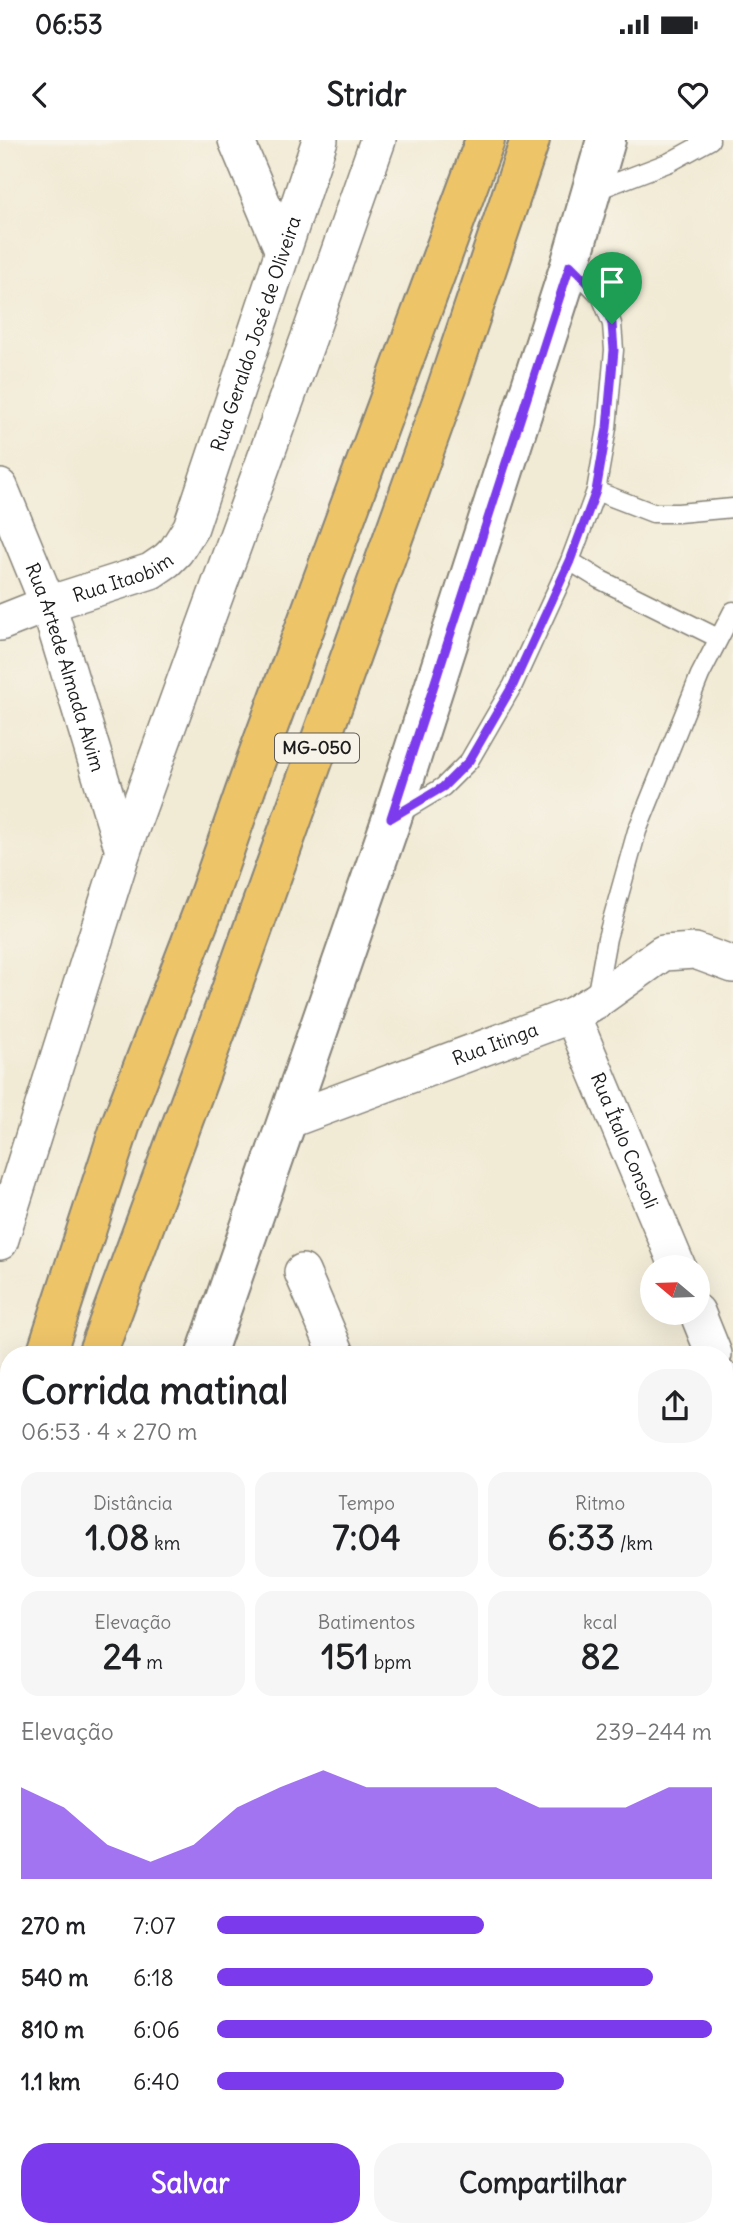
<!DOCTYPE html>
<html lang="pt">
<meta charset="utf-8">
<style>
:root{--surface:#fff;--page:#f6f6f6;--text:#202124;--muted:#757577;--accent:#7c3aed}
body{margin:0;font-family:Delius,sans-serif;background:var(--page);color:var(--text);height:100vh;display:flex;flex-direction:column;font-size:26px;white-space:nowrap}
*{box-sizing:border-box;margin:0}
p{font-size:23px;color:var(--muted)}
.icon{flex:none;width:38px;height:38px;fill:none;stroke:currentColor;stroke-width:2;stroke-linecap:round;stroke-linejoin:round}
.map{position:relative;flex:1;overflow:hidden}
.sheet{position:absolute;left:0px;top:1206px;width:733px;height:891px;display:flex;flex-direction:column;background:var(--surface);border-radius:28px 28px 0 0;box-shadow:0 7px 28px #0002}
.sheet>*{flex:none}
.needle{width:46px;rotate:289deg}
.buttons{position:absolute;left:640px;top:1115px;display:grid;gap:14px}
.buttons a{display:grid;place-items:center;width:70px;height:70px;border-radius:50%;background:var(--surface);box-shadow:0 7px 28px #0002;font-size:35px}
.pin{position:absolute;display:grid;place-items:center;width:60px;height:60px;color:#fff;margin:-72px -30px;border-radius:50% 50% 50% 0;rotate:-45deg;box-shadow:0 0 7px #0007}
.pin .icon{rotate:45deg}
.round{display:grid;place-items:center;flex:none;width:74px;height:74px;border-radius:28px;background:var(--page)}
.headline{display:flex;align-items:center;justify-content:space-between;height:119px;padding:0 21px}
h1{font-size:38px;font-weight:800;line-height:52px}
.stats{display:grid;grid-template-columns:repeat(3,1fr);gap:10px;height:119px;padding:7px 21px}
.stats div{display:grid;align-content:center;border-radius:18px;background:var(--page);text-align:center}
.stats b{font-size:35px;font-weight:800}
.stats small{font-size:19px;font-weight:400}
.stats p{font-size:19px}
.chart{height:196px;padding:14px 21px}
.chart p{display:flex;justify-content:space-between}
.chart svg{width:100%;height:126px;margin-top:7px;fill:var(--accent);opacity:.7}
.primary-button{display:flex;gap:14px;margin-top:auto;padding:14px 21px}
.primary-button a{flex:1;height:80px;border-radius:28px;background:var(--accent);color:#fff;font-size:28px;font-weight:800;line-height:80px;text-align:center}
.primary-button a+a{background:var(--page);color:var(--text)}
ul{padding:0 21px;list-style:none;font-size:23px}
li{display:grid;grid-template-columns:112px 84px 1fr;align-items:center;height:52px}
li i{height:18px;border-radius:9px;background:var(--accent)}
.status{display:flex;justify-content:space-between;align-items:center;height:49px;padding:0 35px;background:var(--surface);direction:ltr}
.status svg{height:19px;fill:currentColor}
header{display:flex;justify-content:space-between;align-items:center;height:91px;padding:0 21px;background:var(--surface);font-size:32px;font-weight:800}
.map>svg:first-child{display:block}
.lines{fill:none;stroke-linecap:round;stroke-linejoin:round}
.service-casing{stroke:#868378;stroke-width:21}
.minor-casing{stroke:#868378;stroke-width:38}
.tertiary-casing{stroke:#868378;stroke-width:42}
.trunk-casing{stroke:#868378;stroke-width:42}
.service{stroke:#fff;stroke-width:18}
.minor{stroke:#fff;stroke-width:35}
.tertiary{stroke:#fff;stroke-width:38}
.trunk{stroke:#eec469;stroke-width:38}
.route-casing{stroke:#fff;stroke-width:14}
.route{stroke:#7c3aed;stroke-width:9}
.labels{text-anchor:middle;stroke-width:7;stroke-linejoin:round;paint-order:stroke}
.shield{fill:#f7f3e8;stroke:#5e5c59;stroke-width:2}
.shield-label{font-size:18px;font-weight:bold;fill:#1c1c1c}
.street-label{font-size:19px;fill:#1c1c1c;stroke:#f7f3e8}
</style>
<div class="status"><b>06:53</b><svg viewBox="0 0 49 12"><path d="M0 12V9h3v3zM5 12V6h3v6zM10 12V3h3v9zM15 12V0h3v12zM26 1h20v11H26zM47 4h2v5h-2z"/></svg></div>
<header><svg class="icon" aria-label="back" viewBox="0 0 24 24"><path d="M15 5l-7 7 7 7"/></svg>Stridr<svg class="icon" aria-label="heart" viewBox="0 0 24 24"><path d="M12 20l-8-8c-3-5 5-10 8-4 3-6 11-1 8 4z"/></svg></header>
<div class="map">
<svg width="733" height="2095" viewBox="0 0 733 2095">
<rect width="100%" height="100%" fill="#f7f3e8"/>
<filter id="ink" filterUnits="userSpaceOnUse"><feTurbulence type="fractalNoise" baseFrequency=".0143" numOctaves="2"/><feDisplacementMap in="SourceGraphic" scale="14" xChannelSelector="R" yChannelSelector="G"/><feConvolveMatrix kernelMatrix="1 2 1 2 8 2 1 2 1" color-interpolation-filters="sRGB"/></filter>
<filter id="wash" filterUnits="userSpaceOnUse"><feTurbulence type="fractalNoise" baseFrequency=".00686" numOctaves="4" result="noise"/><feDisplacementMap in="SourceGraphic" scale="28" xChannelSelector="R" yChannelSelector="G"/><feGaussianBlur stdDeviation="1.57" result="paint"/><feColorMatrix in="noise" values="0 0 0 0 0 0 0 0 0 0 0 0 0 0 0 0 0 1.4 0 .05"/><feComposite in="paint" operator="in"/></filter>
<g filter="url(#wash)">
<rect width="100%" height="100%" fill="#f1ead4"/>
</g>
<g filter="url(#ink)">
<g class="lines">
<defs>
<g id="service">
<polyline points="594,51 670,22 710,0"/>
<polyline points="596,351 653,373 678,373 733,368"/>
<polyline points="570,421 599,439 718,498"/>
<polyline points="398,674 443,647 469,621 513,545 570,421 596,351 607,288 614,210 612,184 601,156 570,125"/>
<polyline points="596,858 607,798 637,691 700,535 733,471"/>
</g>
<g id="minor">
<polyline points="236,0 282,109"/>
<path id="s1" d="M 0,347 L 48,464 L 123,711"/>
<path id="s2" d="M 0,483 L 48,464 L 151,431 L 167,420 L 176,411 L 191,387 L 320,0"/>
<path id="s3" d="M 572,875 L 678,1127"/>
<path id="s4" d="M 287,981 L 572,875 L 596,861 L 663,813 L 695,811 L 733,825"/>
<polyline points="0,1102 123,711 309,197 378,0"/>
<polyline points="302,1132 337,1214"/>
<polyline points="697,1172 714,1214"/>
<polyline points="724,1239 733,1260"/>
<polyline points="724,1490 733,1486"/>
<polyline points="724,1536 733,1533"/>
<polyline points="334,2088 338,2095"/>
<polyline points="693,2088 696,2095"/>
</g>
<g id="tertiary">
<polyline points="206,1214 392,678 570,125 606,0"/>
<polyline points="0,1730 9,1727"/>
<polyline points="0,1834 9,1826"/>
</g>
<g id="trunk">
<polyline points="46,1214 122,981 206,763 255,623 485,0"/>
<polyline points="97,1214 217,889 447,247 530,0"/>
<polyline points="0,1352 9,1326"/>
<polyline points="0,1503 9,1475"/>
</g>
</defs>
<!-- service casing -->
<use href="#service" class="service-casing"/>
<!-- minor casing -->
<use href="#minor" class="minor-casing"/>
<!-- tertiary casing -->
<use href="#tertiary" class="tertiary-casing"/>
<!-- trunk casing -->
<use href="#trunk" class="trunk-casing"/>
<!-- service -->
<use href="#service" class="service"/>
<!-- minor -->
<use href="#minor" class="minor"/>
<!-- tertiary -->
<use href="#tertiary" class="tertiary"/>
<!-- trunk -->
<use href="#trunk" class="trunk"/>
</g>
</g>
<g class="lines" filter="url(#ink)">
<defs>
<polygon id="route" points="570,125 601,156 612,184 614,210 607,288 596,351 570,421 513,545 469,621 443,647 391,678"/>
</defs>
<!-- route casing -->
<use href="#route" class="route-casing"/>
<!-- route -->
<use href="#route" class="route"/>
</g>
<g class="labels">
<!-- shield labels -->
<rect class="shield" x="275" y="593.5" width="84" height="29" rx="5"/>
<g class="shield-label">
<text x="317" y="614">MG-050</text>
</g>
<!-- street labels -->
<g class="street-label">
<text dy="7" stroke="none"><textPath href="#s2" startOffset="424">Rua Geraldo José de Oliveira</textPath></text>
<text dy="7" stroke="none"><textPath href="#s2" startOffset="131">Rua Itaobim</textPath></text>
<text dy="7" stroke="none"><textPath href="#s1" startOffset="192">Rua Artede Almada Alvim</textPath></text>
<text dy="7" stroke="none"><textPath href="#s4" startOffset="222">Rua Itinga</textPath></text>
<text dy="7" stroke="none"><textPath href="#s3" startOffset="136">Rua Ítalo Consoli</textPath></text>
</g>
</g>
</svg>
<div class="buttons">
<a><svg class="needle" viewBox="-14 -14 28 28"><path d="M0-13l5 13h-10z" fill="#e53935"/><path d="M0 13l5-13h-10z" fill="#757577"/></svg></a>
</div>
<div class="pin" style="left:612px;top:184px;background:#1e9e55"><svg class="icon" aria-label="arrive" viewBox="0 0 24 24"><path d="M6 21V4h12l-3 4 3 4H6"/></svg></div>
<section class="sheet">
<div class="headline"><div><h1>Corrida matinal</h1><p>06:53 · 4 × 270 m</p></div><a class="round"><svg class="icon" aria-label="share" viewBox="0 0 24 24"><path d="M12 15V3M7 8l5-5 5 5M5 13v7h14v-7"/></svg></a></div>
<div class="stats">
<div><p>Distância</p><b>1.08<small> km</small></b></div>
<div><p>Tempo</p><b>7:04</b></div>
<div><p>Ritmo</p><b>6:33<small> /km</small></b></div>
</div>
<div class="stats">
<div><p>Elevação</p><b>24<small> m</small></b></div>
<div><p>Batimentos</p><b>151<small> bpm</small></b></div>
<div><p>kcal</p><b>82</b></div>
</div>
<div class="chart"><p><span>Elevação</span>239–244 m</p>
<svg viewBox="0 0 160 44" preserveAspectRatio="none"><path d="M0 44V12L10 19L20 32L30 38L40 32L50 19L60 12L70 6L80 12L90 12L100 12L110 12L120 19L130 19L140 19L150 12L160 12V44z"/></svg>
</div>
<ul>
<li><b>270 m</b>7:07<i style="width:54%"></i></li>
<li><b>540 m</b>6:18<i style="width:88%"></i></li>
<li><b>810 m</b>6:06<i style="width:100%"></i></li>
<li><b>1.1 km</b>6:40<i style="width:70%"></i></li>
</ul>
<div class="primary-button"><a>Salvar</a><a>Compartilhar</a></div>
</section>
</div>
